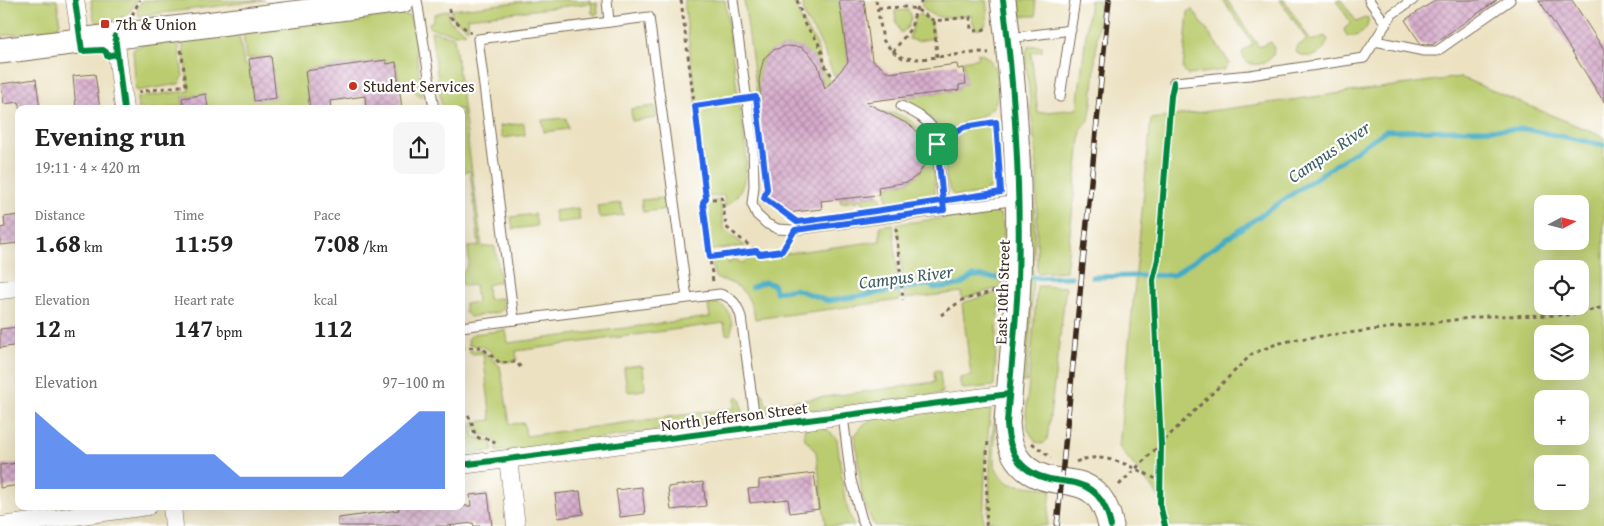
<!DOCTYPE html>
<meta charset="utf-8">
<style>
:root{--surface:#fff;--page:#f6f6f6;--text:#222;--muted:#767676;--accent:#2563eb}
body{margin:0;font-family:"Gentium Book Plus",serif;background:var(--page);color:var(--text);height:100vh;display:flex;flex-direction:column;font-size:19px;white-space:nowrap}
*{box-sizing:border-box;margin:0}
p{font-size:16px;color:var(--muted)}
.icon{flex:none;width:28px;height:28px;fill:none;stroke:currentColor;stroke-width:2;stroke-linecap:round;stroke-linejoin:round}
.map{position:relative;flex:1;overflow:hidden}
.details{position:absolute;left:15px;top:105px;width:450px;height:405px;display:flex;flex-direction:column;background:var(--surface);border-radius:10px;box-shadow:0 5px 20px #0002}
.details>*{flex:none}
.needle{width:32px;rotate:83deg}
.tools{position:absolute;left:1534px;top:195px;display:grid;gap:10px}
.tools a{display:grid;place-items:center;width:55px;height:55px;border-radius:10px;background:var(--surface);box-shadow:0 5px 20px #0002;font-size:25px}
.pin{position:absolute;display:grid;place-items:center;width:42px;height:42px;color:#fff;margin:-21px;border-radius:10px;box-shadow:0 2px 8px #0006}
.round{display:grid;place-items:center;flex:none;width:52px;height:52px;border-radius:10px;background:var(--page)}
.overview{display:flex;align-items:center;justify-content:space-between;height:85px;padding:0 20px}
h1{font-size:28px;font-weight:800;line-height:38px}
.metrics{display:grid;grid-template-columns:repeat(3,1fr);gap:8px;height:85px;padding:5px 20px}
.metrics div{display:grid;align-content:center}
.metrics b{font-size:25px;font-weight:800}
.metrics small{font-size:14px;font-weight:400}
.metrics p{font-size:14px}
.chart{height:140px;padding:10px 20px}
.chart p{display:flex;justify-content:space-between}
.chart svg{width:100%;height:90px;margin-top:5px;fill:var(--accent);opacity:.7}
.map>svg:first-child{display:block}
.green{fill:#bbcc6f;stroke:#7b7b46;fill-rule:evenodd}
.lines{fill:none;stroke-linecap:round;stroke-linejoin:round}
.stream{stroke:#43acc2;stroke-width:5}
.building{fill:url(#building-cross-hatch)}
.lane-casing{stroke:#796a57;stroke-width:11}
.street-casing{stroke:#796a57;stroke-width:19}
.secondary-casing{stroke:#796a57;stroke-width:27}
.path{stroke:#796a57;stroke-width:3;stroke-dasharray:4 4;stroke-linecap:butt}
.lane{stroke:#fff;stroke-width:9}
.street{stroke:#fff;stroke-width:18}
.secondary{stroke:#fff;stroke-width:25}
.rail-casing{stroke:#3b2a1e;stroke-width:5.5}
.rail{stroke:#fff;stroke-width:4;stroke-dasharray:11;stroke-linecap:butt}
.cycleway-casing{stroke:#fff;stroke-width:9}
.cycleway{stroke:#00873e;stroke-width:6}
.route-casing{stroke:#fff;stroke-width:10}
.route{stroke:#2563eb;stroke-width:6}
.poi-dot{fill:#c8321e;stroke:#fff;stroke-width:2}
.labels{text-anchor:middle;stroke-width:4.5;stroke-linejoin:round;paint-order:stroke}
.poi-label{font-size:16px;fill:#3b2a1e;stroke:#fff;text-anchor:start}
.street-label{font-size:16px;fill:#3b2a1e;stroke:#fff}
.water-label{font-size:18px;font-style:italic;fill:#3e5e60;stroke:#fff}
</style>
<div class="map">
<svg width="1604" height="526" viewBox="0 0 1604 526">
<defs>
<pattern id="building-cross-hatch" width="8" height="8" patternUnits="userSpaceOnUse" patternTransform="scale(1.25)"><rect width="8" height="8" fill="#d6abcb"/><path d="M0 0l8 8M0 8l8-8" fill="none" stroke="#af8ba4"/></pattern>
</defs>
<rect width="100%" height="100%" fill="#fff"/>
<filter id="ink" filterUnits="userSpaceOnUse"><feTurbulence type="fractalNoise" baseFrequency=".02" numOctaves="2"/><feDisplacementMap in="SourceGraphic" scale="10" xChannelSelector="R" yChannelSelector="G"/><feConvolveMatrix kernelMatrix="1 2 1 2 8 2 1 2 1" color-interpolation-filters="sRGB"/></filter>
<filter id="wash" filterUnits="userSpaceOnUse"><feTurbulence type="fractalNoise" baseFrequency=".0096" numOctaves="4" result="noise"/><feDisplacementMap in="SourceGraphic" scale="20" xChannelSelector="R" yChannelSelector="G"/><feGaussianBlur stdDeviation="1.12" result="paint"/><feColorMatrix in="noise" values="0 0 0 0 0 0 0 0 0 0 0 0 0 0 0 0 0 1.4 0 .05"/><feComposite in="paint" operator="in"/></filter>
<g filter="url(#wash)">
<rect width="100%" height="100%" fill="#ece2c2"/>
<!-- green -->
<g class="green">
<polygon points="0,0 57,0 60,23 56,29 0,36"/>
<path d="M 91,0 L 137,0 C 128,19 118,21 98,23 L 94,19 Z"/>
<polygon points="142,0 265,0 139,16 137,11"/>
<polygon points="534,0 590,0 592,3 597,3 598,13 595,15 592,13 591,3 468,18 468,29 452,17 451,10"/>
<polygon points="684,0 725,0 738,97 696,102"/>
<path d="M 744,0 L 795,0 L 800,18 L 817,44 L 820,64 L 830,82 L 829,84 L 823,85 C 821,78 820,71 818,66 C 812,51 795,42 780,48 C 774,50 767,53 764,58 C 756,70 760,87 761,100 L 758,101 Z"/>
<path d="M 804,0 L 839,0 L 848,62 L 835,77 C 829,65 825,52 819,40 C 811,24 800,20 804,0 Z"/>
<path d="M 925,0 L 986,0 C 987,12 992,28 975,29 L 971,15 C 952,17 932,23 921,4 Z"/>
<polygon points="1019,0 1035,0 1036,16 1021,16"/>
<polygon points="1090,0 1100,0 1092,103 1089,120 1081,130 1066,271 1037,273 1037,166 1025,54 1029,46 1042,46 1042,51 1031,53 1038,113 1077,109"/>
<path d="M 1223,0 L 1227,0 L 1259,47 L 1271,42 L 1274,48 L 1273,55 C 1265,67 1245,69 1242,52 L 1253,44 Z"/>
<path d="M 1280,0 L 1284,0 L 1311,41 L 1325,36 L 1328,40 C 1322,56 1310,61 1296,52 L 1296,47 L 1307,40 Z"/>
<path d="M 1336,0 L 1341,0 L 1357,22 L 1366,17 L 1368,18 C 1370,30 1357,40 1346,35 L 1344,29 L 1351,23 Z"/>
<polygon points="1192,9 1227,59 1229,64 1224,70 1188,75 1183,70 1188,12"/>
<polygon points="448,10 449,20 466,32 455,34 430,28 429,23 432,22 435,14"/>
<polygon points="908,10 912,16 908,27 901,33 896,23 895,11"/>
<polygon points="403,11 403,15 409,16 412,21 422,96 420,97 406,82 399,83 396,63 387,64 386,60 305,71 310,109 208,109 205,94 182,98 183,105 161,109 138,109 137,97 189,91 182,41 239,34 244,65 250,66 254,100 270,56 246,59 243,33 308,23"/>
<polygon points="921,14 931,21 934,38 918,41 909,39 916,17"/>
<polygon points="431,31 454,37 482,247 493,246 495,247 500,278 499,282 487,285 488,299 502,298 503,309 500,312 470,317 465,312 465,304 477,302 475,285 464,286 461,284 462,274 469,263 468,247 479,246 470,171 461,172 461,109 442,109"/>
<polygon points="178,41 183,77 179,84 136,91 133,50 141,45"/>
<path d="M 978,53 C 989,56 993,63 996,72 C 1001,89 999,109 981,116 C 975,119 968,120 962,123 C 955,126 951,133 944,137 L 935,122 L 906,97 L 959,90 L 959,85 L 966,84 L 963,61 L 978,58 Z"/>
<path d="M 1460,77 L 1604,137 L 1604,526 L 1169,526 L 1164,503 L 1119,447 L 1151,119 ZM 1542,204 L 1580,204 L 1580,241 L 1542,241 ZM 1542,269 L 1580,269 L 1580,306 L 1542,306 ZM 1542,334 L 1580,334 L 1580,371 L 1542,371 ZM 1542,399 L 1580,399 L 1580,436 L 1542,436 ZM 1542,464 L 1580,464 L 1580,501 L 1542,501 Z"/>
<path d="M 739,103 C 743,136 759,185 725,207 L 724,195 L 708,197 L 697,108 Z"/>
<polygon points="655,106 656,118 632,121 631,109"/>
<path d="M 883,112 C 890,113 899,114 906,118 C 932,132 934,166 935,193 L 928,198 L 891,205 L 887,202 L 886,186 C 893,185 902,184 909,181 C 939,166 928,126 898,119 C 894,118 890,119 886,118 Z"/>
<polygon points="566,118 568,129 544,132 542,120"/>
<polygon points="524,123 525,135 502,138 500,126"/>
<path d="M 992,124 L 993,185 C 986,195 965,197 953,195 C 947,187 946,175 945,165 C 945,159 943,151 945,146 C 952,128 976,126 992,124 Z"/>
<path d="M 1029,136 C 1040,217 1032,301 1026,382 L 1021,382 L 1030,227 Z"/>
<path d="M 865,189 L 866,197 L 879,195 C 882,198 883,203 879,206 L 864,208 L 863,200 L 841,203 L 840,199 Z"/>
<polygon points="665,198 667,209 643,212 641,200"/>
<polygon points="720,200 724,229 745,246 711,250 705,202"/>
<polygon points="621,203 623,215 599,218 597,206"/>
<polygon points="578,208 580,220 556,223 554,211"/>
<polygon points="993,212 1000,214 1004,228 1002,285 998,288 962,299 961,292 905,299 897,224"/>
<polygon points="535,214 537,226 513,229 511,217"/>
<path d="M 893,224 L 900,300 L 755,319 C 752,302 744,286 726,281 C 723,280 717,280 715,277 C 713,274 713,266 712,262 L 727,259 L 729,264 L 733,258 L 743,264 L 753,252 L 759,257 L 880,241 L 880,226 Z"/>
<polygon points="1037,286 1066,287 1047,440 1043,444 1036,442 1028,430 1026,414"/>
<polygon points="1001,291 998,312 994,386 963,389 960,383 960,378 971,376 962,303"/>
<path d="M 714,303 C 729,304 735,323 730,335 L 726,334 L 724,323 L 516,351 L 517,360 C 513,361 508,362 504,362 C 490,360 493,342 469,346 L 468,339 L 473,334 L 506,330 L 508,343 L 710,317 L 708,305 Z"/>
<path d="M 478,349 L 484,351 L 500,366 L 510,424 L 524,423 L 526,436 L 735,408 L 735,398 L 738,396 L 741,399 L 742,413 L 737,420 L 497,452 L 496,442 L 492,437 C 479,433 477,439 474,422 L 491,420 L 483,353 L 472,354 L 470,352 L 469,350 Z"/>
<polygon points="640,365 643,367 645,388 644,390 629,392 627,390 624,369 625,367"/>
<path d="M 936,370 L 940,371 L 942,392 L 941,394 L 769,416 C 758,414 760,405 758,396 L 761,393 L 764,395 L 766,405 L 935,382 L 934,372 Z"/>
<polygon points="989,405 991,408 986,451 983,526 874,526 862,497 855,435 865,423 875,418"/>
<path d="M 996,410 L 994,463 C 997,472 1002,479 1010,484 L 1051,489 L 1047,526 L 1014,526 L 988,521 L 991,443 Z"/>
<polygon points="471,422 474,437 490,440 492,444 493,451 461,455 461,423"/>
<polygon points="820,426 828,430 837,439 845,501 854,526 826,526 816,452 805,439 804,432 805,428"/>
</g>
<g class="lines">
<!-- stream -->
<g class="stream">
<polyline points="1092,277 1173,275 1385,131 1525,129 1604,145"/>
<polyline points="1024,278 1071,277"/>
<polyline points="752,287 764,282 773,284 776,292 795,289 828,301 928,285 935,288 960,285 973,276 1010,279"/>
</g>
</g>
<g id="blocks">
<!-- building -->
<g class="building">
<polygon points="839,0 864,0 872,60 889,73 957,64 958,69 964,68 966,84 959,85 959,90 865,102 910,125 921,135 927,148 926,162 918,175 908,182 878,187 879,195 821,201 822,209 794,212 791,217 766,198 770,193 758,101 761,100 759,81 761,69 764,58 773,50 786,46 801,47 811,55 818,65 825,89 848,62"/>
<polygon points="1436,0 1497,0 1432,45 1421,44 1405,20"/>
<polygon points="1539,0 1572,0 1604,50 1604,102"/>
<polygon points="271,56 276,98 254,101 249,59"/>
<polygon points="386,60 387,64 396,62 402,109 366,109 365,96 330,101 331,109 310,109 305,71"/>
<polygon points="95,74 100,109 76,109 73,76"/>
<polygon points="36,79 40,109 20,109 19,102 4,104 1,84"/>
<polygon points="206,94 208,109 184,109 182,98"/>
<polygon points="19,215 19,243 0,245 0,228 5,227 4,217"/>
<polygon points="19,327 19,345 0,348 0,329"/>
<polygon points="19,463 19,485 0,488 0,465"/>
<polygon points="814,473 819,509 790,513 788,499 750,503 748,489 759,488 759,480"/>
<polygon points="703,482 706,506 671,510 668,487"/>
<polygon points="642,487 645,514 620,517 616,490"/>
<polygon points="580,491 583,514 558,518 555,494"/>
<polygon points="488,493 492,526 474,526 473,523 447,526 338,526 338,518 399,510 398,506 471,506 470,495"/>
</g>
</g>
</g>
<g filter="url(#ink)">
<use href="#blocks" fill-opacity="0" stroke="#796a57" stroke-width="1"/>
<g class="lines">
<defs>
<g id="lane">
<polyline points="417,0 434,109"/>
<polyline points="607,0 609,22"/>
<polyline points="733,0 753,144 754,186 752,204 757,215 767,224 778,229 793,230 1018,200"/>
<polyline points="1369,0 1386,24"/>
<polyline points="1010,38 1071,30"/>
<polyline points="1375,41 1424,51 1437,51 1510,0"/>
<polyline points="1174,82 1250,75 1364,58 1392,14 1413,0"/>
<polyline points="1060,97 1075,0"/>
<path d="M 901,106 C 915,113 926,118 935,131 L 944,210"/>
<path d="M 687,298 L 649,17 L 478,39 L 514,320 L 720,294 C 733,298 737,304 741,317 L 756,427"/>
<polyline points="461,327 514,320"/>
<polyline points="843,416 851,480 862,520 865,526"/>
</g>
<g id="street">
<polyline points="75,0 81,40"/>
<polyline points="115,36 124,109"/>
<polyline points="0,290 19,288"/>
<polyline points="508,459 516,526"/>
<polyline points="461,465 1009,394"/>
<polyline points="172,506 174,526"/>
<polyline points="2,526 148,506"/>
</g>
<g id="secondary">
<path d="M 1003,0 C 1015,93 1021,187 1018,281 C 1016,329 1010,376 1007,424 C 1009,455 1022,475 1055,480 C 1067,482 1080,482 1091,490 C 1103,498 1108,512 1111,526"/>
<polyline points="0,51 402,0"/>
</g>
</defs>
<!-- lane casing -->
<use href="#lane" class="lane-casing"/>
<!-- street casing -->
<use href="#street" class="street-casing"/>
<!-- secondary casing -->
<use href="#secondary" class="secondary-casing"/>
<!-- path -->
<g class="path">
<polyline points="681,0 706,197 703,203 713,282 714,282"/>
<polyline points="797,0 805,25 817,40 823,55 824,64 834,79"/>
<polyline points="876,0 883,40 892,51 903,58 920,59 981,52 989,53"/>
<polyline points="878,8 905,7 916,9 934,21"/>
<polyline points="449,9 450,17 471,33"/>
<polyline points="132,15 140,0"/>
<polyline points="893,52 911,28 916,9 923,0"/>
<polyline points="937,57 934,21 970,17 971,29 974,31 983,30 987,27"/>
<polyline points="138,92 186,85 181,48"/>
<polyline points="695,106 736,100"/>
<polyline points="947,137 969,125 995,122"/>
<polyline points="764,198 792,218"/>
<polyline points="704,200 722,198 726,227 760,254 782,251 788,241"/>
<polyline points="896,228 903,300"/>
<polyline points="710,257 756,251"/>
<polyline points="941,315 962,300 999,290"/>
<polyline points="461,348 481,347 500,363 516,362 523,370"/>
<polyline points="468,415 472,423 475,435 479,438 490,439 494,442 494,445"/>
<polyline points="1032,443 1051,458"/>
<path d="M 1076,462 C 1104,449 1136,469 1160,481"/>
<polyline points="1119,485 1252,354 1276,344 1298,339 1487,316 1571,315 1604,307"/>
<path d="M 986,526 C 988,498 985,470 988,442"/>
</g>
<!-- lane -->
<use href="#lane" class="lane"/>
<!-- street -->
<use href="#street" class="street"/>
<!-- secondary -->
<use href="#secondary" class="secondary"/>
<defs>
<polyline id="rail" points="1057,526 1109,0"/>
</defs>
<!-- rail casing -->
<use href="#rail" class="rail-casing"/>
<!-- rail -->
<use href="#rail" class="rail"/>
<defs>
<g id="cycleway">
<polyline points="75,0 82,51 103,50 106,52 107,56 117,54"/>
<path d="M 1003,0 C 1015,93 1021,187 1018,281 C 1016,329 1010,376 1007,424 C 1009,455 1022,475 1055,480 C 1067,482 1080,482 1091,490 C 1103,498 1108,512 1111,526"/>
<polyline points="115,36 124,109"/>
<polyline points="461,465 1009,394"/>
<polyline points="1165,526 1160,504 1161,445 1153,280 1158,259 1171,96 1174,82"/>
</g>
</defs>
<!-- cycleway casing -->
<use href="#cycleway" class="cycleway-casing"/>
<!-- cycleway -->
<use href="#cycleway" class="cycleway"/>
</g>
</g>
<g class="lines" filter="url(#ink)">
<defs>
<path id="route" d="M 937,144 L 943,201 L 944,210 L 795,230 L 782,251 L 760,254 L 756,251 L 710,257 L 703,203 L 706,198 L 695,106 L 756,97 L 767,189 L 764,198 L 797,222 C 865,213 933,202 1001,192 L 996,122 L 964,127 L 937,144"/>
</defs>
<!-- route casing -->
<use href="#route" class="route-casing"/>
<!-- route -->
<use href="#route" class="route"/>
</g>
<!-- markers -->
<g class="poi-dot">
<rect x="100" y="19" width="10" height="10" rx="2.5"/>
<circle cx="353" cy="86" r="5"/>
</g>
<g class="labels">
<!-- poi labels -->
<g class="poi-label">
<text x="115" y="30">7th &amp; Union</text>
<text x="363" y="92">Student Services</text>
</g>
<!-- street labels -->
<g class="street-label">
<text transform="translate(1002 292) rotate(-88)" y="6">East 10th Street</text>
<text transform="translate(734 416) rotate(-7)" y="6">North Jefferson Street</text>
</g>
<!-- water labels -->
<g class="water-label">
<text transform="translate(1329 152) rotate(-34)" y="6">Campus River</text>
<text transform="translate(906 277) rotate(-7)" y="6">Campus River</text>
</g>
</g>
</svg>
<div class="tools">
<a><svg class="needle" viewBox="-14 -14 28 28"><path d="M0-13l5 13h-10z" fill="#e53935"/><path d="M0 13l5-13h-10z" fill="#767676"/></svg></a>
<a><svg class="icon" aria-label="locate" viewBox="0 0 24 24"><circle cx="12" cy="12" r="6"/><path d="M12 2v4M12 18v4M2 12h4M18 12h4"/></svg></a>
<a><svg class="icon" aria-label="layers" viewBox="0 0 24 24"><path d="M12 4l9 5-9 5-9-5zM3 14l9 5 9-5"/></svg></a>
<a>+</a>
<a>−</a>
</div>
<div class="pin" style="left:937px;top:144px;background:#1e9e55"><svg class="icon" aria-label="arrive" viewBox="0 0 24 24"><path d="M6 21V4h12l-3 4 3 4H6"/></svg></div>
<section class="details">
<div class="overview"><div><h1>Evening run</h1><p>19:11 · 4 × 420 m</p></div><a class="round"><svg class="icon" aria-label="share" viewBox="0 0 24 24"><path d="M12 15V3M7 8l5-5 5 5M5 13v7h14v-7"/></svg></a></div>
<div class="metrics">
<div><p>Distance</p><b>1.68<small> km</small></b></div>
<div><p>Time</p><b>11:59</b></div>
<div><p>Pace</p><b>7:08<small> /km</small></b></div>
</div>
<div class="metrics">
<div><p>Elevation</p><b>12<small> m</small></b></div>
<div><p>Heart rate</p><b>147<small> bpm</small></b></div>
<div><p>kcal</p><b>112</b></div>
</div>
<div class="chart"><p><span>Elevation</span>97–100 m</p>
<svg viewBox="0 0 160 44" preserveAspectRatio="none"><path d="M0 44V6L10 17L20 27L30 27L40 27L50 27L60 27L70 27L80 38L90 38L100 38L110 38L120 38L130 27L140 17L150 6L160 6V44z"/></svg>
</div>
</section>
</div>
